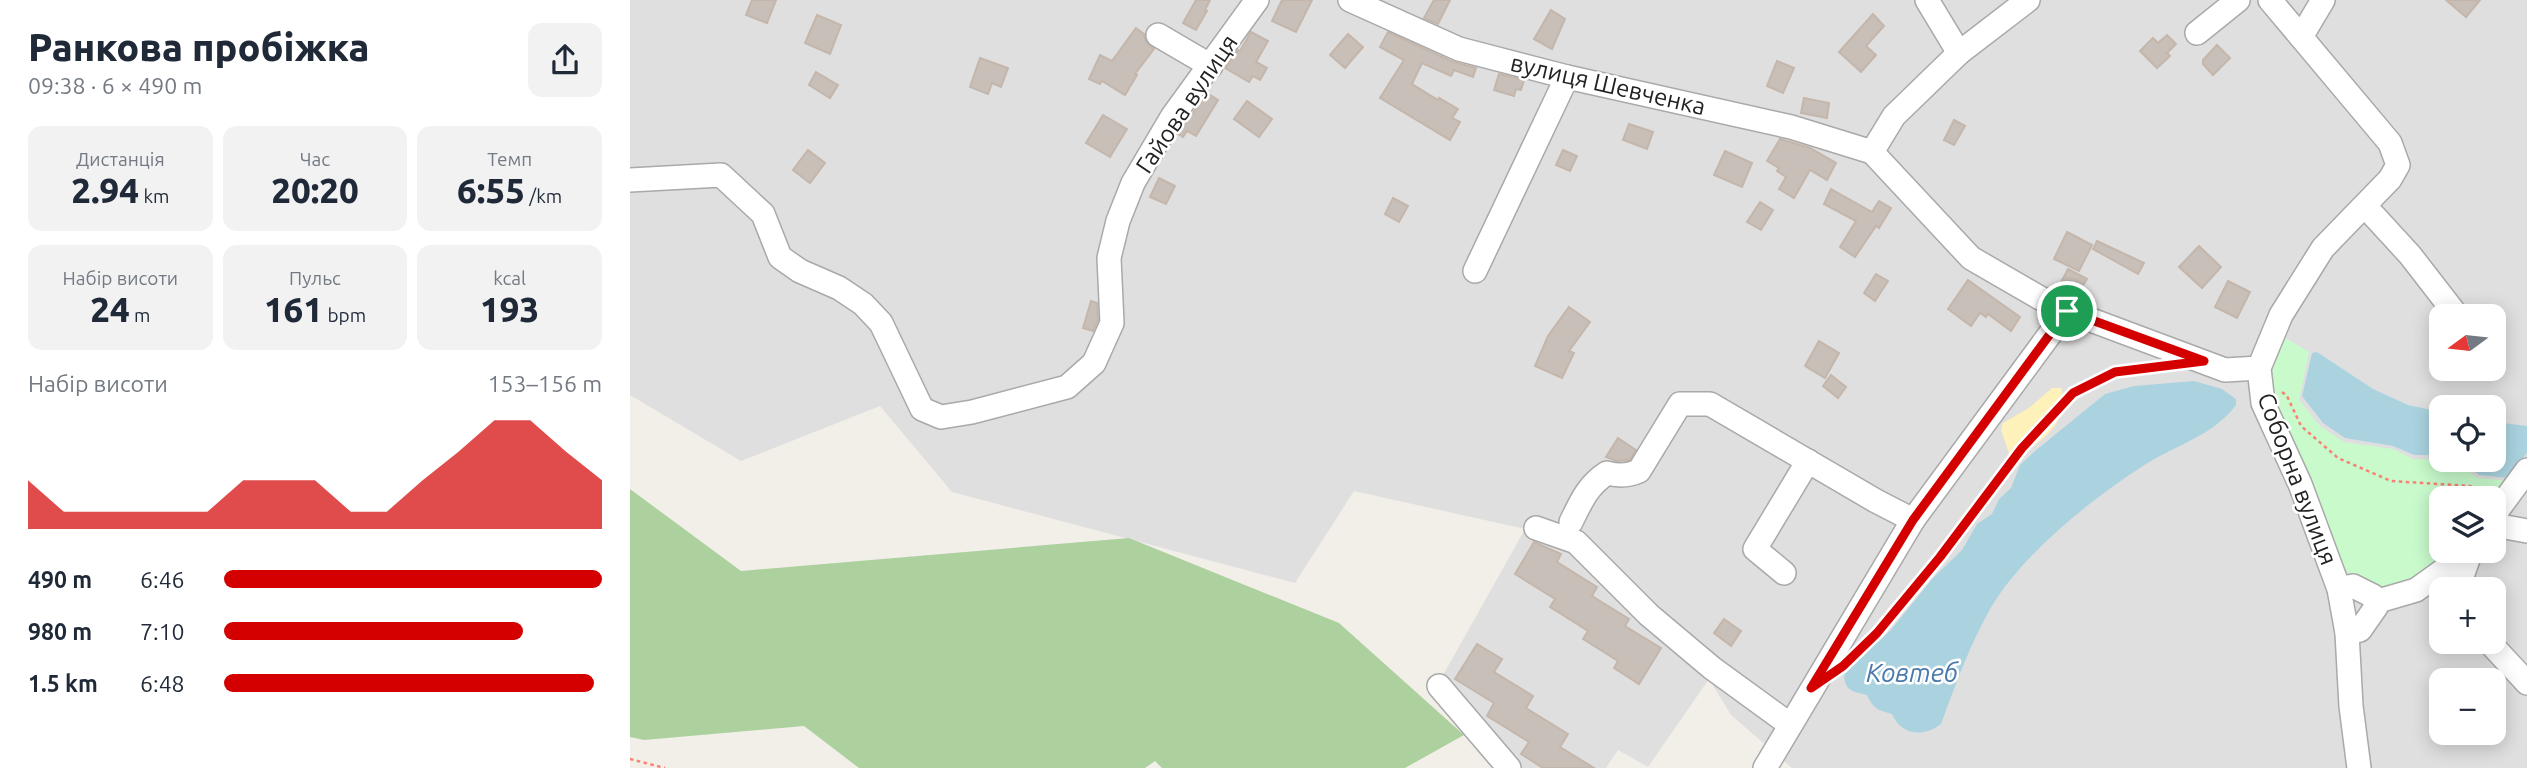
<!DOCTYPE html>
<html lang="uk">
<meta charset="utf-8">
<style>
:root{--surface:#fff;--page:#f2f2f3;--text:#1f2937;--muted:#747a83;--accent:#d40000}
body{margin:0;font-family:Ubuntu,sans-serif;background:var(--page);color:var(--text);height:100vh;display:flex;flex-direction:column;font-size:26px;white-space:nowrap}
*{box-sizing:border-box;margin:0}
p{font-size:23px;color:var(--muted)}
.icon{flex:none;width:38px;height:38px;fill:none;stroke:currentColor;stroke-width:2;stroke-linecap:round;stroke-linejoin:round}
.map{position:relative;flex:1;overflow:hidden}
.panel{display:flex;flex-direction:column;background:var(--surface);width:630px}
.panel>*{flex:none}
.needle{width:46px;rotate:255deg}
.buttons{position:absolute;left:1799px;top:304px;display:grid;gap:14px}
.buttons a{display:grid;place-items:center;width:77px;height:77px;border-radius:14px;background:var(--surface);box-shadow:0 4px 18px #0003;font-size:35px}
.pin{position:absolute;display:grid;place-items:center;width:60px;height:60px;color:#fff;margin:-30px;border:4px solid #fff;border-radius:50%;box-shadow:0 2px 7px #0007}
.round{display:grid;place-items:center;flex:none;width:74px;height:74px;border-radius:14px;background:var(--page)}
.head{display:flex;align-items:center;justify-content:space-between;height:119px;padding:0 28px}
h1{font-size:38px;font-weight:800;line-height:52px}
.figures{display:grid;grid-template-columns:repeat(3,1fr);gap:10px;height:119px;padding:7px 28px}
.figures div{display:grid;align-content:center;border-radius:14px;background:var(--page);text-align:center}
.figures b{font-size:35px;font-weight:800}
.figures small{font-size:19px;font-weight:400}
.figures p{font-size:19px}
.chart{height:196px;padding:14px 28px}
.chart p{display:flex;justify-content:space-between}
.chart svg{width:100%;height:126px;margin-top:7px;fill:var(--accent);opacity:.7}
ul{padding:0 28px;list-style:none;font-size:23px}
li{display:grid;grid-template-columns:112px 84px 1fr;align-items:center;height:52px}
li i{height:18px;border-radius:9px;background:var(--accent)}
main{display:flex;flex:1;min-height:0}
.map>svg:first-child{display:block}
.residential{fill:#e0dfdf;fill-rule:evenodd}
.forest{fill:#add19e}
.sand{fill:#fff1ba}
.park{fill:#c8facc}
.water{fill:#aad3df}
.building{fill:#c7bfb8;stroke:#c4b6ab;stroke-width:2}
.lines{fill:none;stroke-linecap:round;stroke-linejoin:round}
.minor-casing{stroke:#a9a9a9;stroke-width:26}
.path{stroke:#fa8072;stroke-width:2.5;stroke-dasharray:3.5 3.5;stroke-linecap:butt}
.minor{stroke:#fff;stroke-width:23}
.route-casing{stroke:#fff;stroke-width:14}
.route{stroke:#d40000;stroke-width:9}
.labels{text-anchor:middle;stroke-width:5;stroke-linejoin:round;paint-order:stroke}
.street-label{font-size:24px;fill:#222;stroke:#fff}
.water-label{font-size:26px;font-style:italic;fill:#4a7aab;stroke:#fff}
</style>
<main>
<section class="panel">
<div class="head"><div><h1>Ранкова пробіжка</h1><p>09:38 · 6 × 490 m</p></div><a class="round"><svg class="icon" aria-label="share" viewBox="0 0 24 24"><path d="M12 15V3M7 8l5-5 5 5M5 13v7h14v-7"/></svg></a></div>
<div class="figures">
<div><p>Дистанція</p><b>2.94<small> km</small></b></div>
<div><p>Час</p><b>20:20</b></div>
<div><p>Темп</p><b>6:55<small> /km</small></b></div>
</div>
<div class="figures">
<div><p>Набір висоти</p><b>24<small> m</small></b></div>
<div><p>Пульс</p><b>161<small> bpm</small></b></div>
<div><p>kcal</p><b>193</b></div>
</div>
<div class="chart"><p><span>Набір висоти</span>153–156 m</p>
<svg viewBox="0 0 160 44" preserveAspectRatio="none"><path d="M0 44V27L10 38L20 38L30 38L40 38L50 38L60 27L70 27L80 27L90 38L100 38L110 27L120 17L130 6L140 6L150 17L160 27V44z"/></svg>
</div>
<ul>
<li><b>490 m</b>6:46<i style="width:100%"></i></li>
<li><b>980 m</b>7:10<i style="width:79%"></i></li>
<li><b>1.5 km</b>6:48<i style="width:98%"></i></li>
</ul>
</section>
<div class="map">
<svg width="1897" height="768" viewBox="0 0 1897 768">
<rect width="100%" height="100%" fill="#f2efe9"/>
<!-- residential -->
<path class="residential" d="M 0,0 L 1897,0 L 1897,768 L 1162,768 L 1101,715 L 1079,679 L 1018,767 L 988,750 L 976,768 L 889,768 L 812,677 L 895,529 L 724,491 L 665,583 L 322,492 L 250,406 L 111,461 L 0,395 ZM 1811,317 L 1864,317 L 1864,369 L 1811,369 ZM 1811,408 L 1864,408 L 1864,460 L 1811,460 ZM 1811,499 L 1864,499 L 1864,551 L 1811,551 ZM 1811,590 L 1864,590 L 1864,642 L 1811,642 ZM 1811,681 L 1864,681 L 1864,733 L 1811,733 Z"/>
<!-- forest -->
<polygon class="forest" points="0,489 111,571 499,538 709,623 834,735 775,768 532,768 525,761 515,768 229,768 174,726 14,740 0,737"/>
<!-- sand -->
<path class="sand" d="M 1422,388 L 1431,388 C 1442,422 1408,446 1381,459 L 1371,430 L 1373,423 L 1399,408 Z"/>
<!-- park -->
<polygon class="park" points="1654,337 1679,352 1669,400 1690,426 1714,442 1763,449 1783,459 1824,460 1847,478 1881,481 1864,499 1811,499 1811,551 1830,551 1777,588 1750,596 1723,581 1710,559 1680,484 1647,415 1638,382"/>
<!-- water -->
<g class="water">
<polygon points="1687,352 1743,389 1778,405 1811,412 1811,455 1784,455 1763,446 1715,438 1693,423 1672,396 1682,353"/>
<path d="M 1564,381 L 1592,389 L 1606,399 L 1606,405 C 1583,436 1545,445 1513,466 C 1459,501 1391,555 1359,611 C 1339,647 1325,686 1311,724 C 1293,738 1271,735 1262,714 C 1248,710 1243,709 1237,695 C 1226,692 1215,692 1214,676 L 1220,666 L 1260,631 L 1303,578 L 1332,550 L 1347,524 L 1362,514 L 1369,499 L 1381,488 L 1390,465 L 1405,451 L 1475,394 L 1504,386 Z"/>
<polygon points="1864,422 1897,426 1897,453 1878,478 1849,475 1830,460 1864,460"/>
</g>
<!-- building -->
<g class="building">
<polygon points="122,0 146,0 137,23 116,15"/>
<polygon points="566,0 580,0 575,10 577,11 566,30 553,23"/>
<polygon points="652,0 682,0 666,32 642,21"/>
<polygon points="804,0 820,0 808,24 794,18"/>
<polygon points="1816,0 1850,0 1836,17"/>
<polygon points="921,10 935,19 922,49 904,39"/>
<polygon points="1243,14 1254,26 1236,46 1246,55 1231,72 1209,52"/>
<polygon points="187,15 211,25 200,54 175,43"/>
<polygon points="506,28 514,34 516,42 524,49 505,74 507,75 495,95 472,81 470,84 459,79 470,55 482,61"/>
<polygon points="621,32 638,41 626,62 637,68 630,80 623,76 619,82 595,68 608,50 610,51"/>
<polygon points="758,32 823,62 846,68 843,77 824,70 821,76 792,63 782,84 808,100 809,98 828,109 822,118 830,122 820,140 750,98 774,60 750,47"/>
<polygon points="718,34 733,47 715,68 700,55"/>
<polygon points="1537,35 1546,44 1537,53 1540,56 1527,68 1510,51 1523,38 1528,43"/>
<polygon points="1587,45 1600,58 1583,75 1573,64 1573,60"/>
<polygon points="350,58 378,68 371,87 362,83 358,94 340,87"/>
<polygon points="1147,61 1164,68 1153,93 1137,86"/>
<polygon points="186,72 208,85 200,98 179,85"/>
<polygon points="869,74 894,80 891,90 886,89 884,96 864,90"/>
<polygon points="577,93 588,100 566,136 557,131 553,137 548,134"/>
<polygon points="1174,98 1199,103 1197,118 1171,113"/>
<polygon points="617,101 642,119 629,137 604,119"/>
<polygon points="473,115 497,129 480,157 456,143"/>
<polygon points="1324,120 1335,126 1324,145 1314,140"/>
<polygon points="999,124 1023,132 1017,149 993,140"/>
<polygon points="1150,139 1180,148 1206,163 1197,180 1180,170 1164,198 1149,189 1156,177 1147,171 1149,168 1137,161"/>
<polygon points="178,150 195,163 180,183 163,170"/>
<polygon points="933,150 947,156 940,171 926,165"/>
<polygon points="1095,151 1122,163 1112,187 1084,175"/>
<polygon points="529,178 545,186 536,204 520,197"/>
<polygon points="1201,189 1242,212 1249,201 1261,208 1249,228 1246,226 1225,257 1210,247 1226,221 1194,204"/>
<polygon points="763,198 778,206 769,222 755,214"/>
<polygon points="1130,202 1143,210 1131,230 1117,222"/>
<polygon points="1437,232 1462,245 1449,271 1424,259"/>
<polygon points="1467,241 1514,263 1508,274 1463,249"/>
<polygon points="1569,246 1591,267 1572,288 1549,267"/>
<polygon points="1438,269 1457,279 1449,292 1431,282"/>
<polygon points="1246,274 1258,281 1245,301 1234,293"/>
<polygon points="1338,280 1390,317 1381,331 1358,314 1356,317 1350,313 1341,326 1318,309"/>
<polygon points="1598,281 1620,292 1607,318 1585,307"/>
<polygon points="461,301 467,303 468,320 463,331 453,328"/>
<polygon points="939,307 960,322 939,351 944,353 932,378 905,366 918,336"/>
<polygon points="1189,341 1209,353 1195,378 1175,366"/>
<polygon points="1201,375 1216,387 1208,398 1193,386"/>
<polygon points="988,438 1006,450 1000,460 987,461 976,457"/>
<polygon points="904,542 931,554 927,562 967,587 962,596 999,619 995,626 1031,648 1009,684 984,668 988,661 953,639 958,631 920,607 925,599 885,574"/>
<polygon points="1094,619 1111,631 1101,646 1084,633"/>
<polygon points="847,644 872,659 864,672 903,696 896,708 938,734 930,747 964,768 913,768 891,754 899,742 857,716 864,703 825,679"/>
</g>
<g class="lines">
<defs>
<g id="minor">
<polyline points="720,0 829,49 937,77 1161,127 1242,152 1264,116 1329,53 1398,0"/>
<polyline points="1297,0 1329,53"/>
<polyline points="1640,0 1760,143 1768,165 1760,179 1693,248 1651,315 1629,368 1633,403 1670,484 1709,589 1717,633 1721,706 1729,768"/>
<polyline points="1567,33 1608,0"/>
<polyline points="528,35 581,66"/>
<polyline points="1671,37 1693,0"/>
<polyline points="1242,152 1341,258 1410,298 1437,311 1595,370 1629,368"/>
<polyline points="0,180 91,175 133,214 150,257 170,271 209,288 233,304 251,323 292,409 311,417 342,412 437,387 464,363 482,323 479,258 488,221 503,183 542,117 627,0"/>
<polyline points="1735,206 1780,255 1828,317"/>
<polyline points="845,271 937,77"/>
<polyline points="1864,515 1897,470"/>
<path d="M 941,522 C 951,502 957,486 977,473 C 988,476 998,476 1009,471 L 1050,404 L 1080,404 L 1246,501 L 1283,520"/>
<polyline points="1864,525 1897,531"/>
<polyline points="906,528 946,542 1019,615 1082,668 1159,724"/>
<polyline points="1154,573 1125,549 1178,461"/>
<polyline points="1709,589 1723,586 1743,596 1746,607 1730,630 1717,633"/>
<polyline points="1827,590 1841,551"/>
<polyline points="1745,602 1786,590 1840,551"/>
<polyline points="1859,642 1897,683"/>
<polyline points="809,686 879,768"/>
<polyline points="1135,768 1283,520 1437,311"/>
</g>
</defs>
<!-- minor casing -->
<use href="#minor" class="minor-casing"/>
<!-- path -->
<g class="path">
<polyline points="1652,392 1657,396 1671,426 1708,458 1761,481 1840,486 1855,493"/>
<polyline points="1228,651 1247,633 1310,557 1392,448 1443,393 1485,372 1529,367"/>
<polyline points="0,759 35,768"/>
</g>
<!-- minor -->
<use href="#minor" class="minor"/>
</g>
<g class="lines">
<defs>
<polygon id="route" points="1437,311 1574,361 1485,372 1443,393 1392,448 1310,557 1247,633 1213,666 1181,688 1283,520"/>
</defs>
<!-- route casing -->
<use href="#route" class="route-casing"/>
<!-- route -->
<use href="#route" class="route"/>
</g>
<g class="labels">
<!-- street labels -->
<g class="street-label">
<text transform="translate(978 85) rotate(13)" y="8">вулиця Шевченка</text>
<text transform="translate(557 104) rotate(-56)" y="8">Гайова вулиця</text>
<text transform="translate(1667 479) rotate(69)" y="8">Соборна вулиця</text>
</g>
<!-- water labels -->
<g class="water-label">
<text x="1282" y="682">Ковтеб</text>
</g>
</g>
</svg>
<div class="buttons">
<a><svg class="needle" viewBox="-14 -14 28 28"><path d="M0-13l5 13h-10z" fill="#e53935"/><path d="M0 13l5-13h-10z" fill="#747a83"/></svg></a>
<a><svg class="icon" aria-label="locate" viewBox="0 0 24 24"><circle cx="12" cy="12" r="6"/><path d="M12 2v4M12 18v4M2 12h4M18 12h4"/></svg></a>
<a><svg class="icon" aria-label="layers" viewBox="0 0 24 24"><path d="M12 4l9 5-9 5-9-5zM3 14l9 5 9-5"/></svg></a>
<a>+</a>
<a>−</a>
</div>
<div class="pin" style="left:1437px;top:311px;background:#1e9e55"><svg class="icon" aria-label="arrive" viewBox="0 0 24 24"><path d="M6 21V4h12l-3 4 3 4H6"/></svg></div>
</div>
</main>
